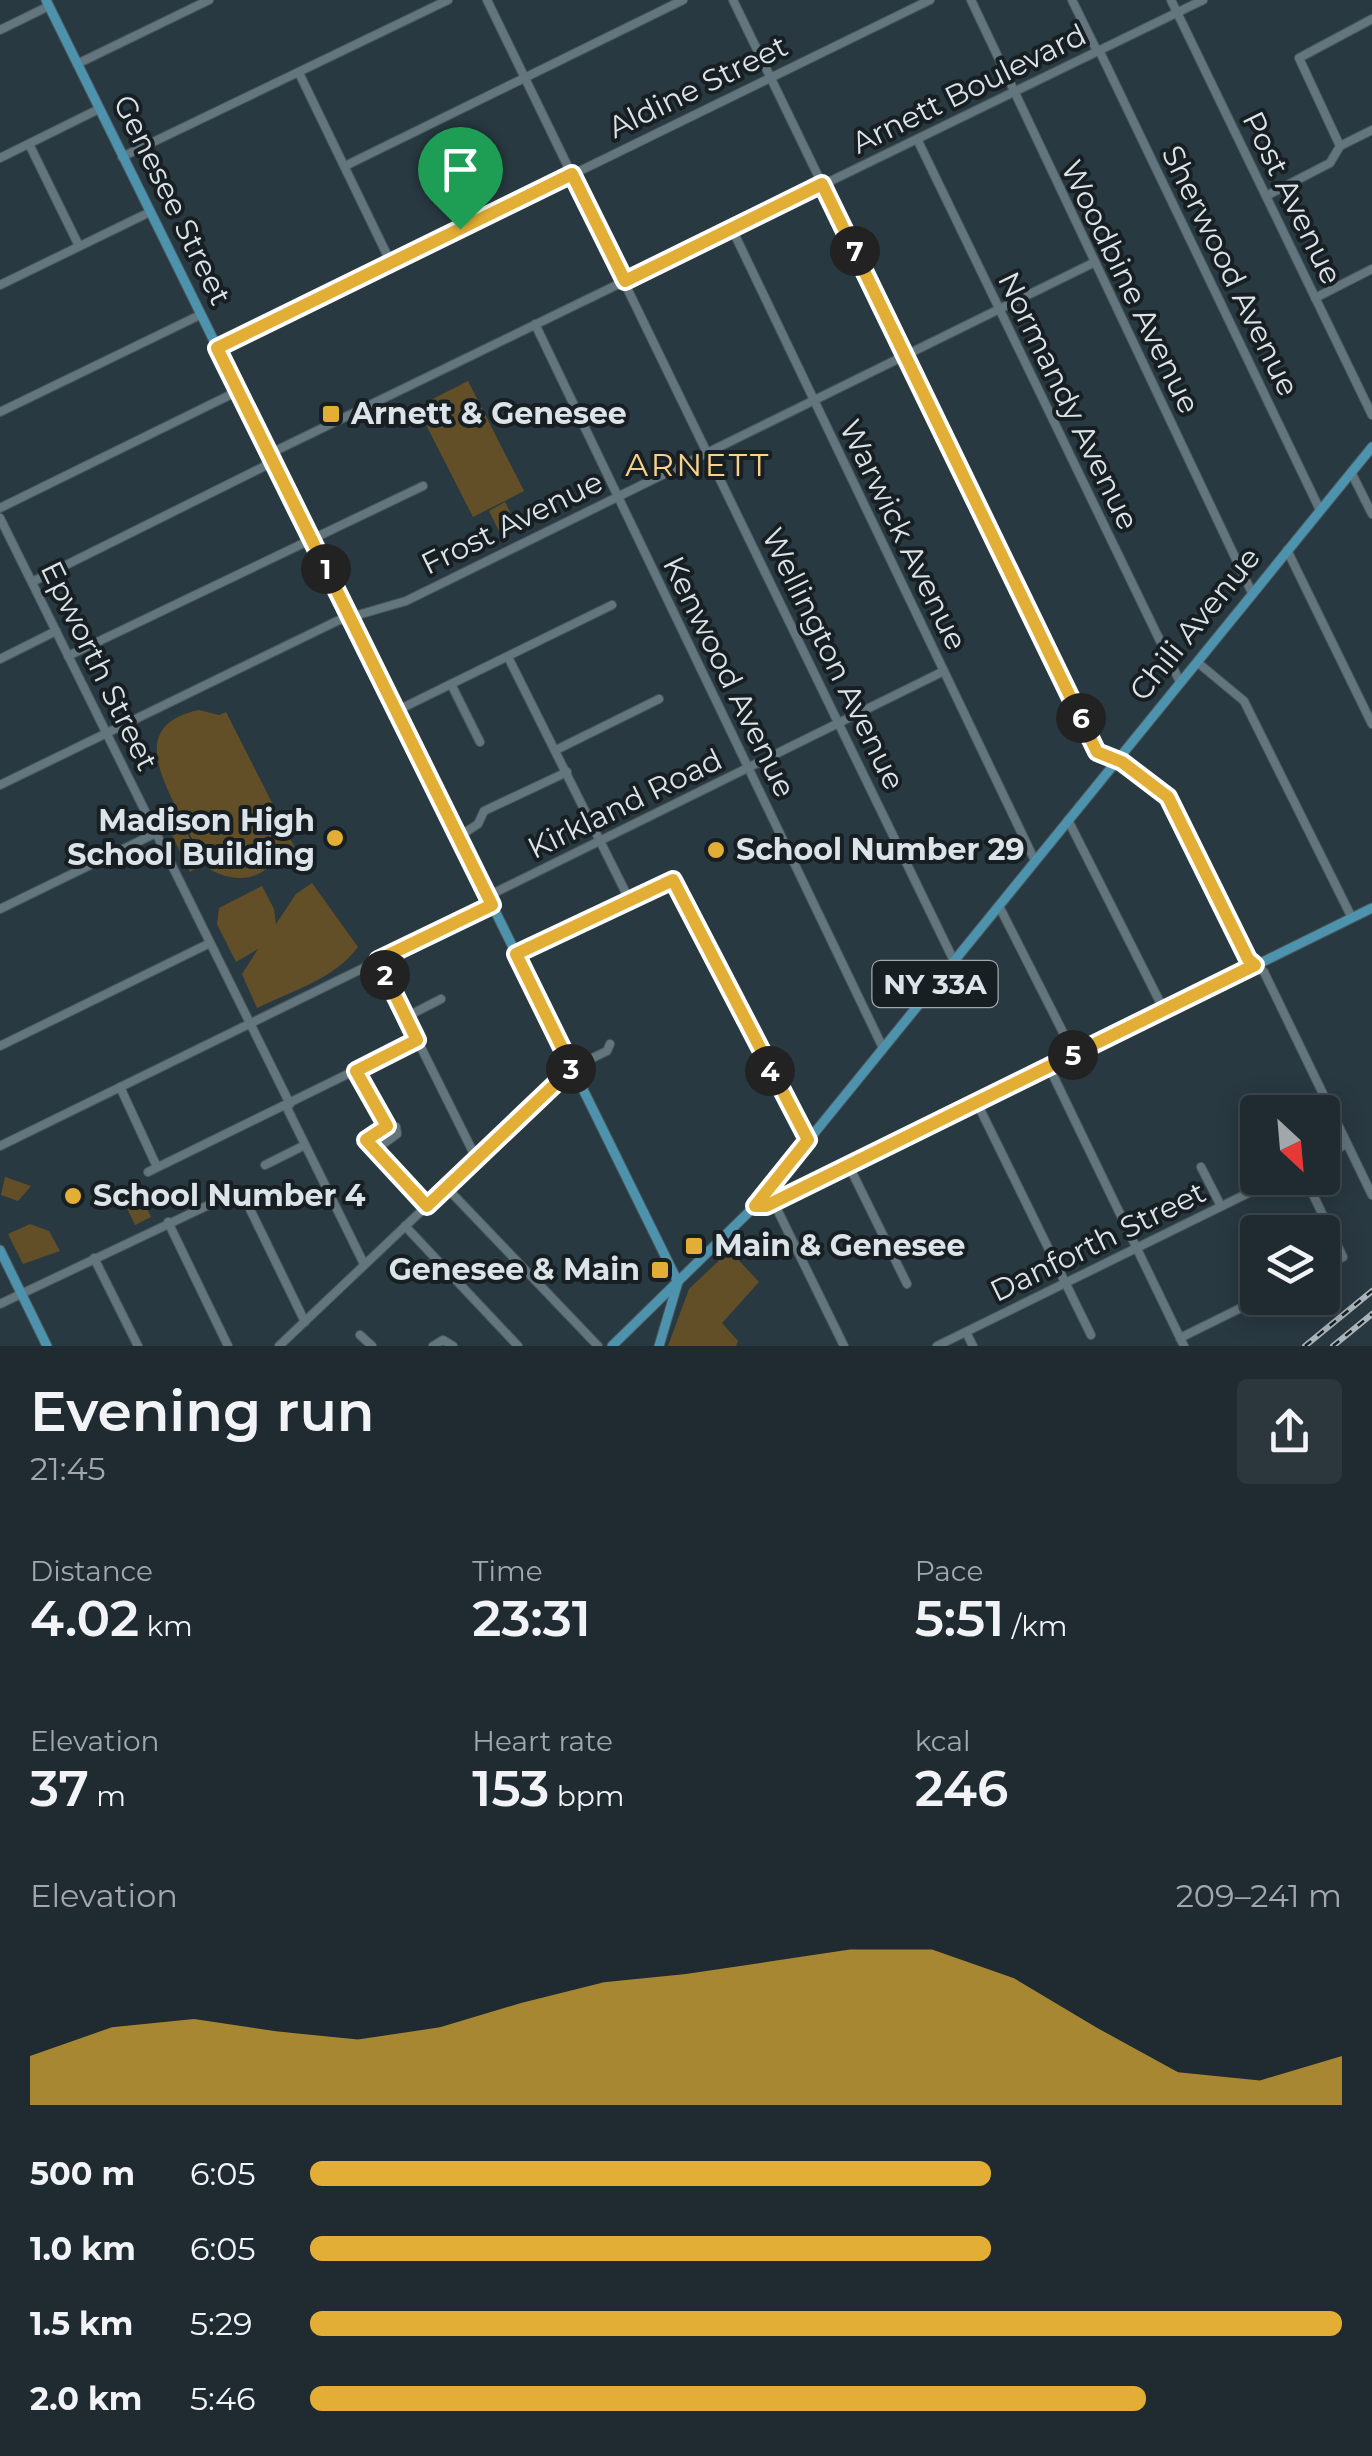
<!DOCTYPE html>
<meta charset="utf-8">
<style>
:root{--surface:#1f2b31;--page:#2c373d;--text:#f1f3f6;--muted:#a1a7ab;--line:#3c474d;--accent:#e3ae35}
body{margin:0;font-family:Montserrat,sans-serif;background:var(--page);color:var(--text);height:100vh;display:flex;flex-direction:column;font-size:38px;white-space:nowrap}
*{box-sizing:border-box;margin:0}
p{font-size:32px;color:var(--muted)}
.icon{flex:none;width:55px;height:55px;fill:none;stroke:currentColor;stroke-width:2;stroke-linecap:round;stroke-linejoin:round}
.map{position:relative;height:1346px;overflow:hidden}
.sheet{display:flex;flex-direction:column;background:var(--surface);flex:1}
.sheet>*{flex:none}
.needle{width:65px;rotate:154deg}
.controls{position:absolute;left:1240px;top:1095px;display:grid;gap:20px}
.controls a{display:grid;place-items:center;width:100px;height:100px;border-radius:10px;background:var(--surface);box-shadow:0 5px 25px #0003,0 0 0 2px var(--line);font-size:50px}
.pin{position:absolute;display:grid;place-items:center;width:85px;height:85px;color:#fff;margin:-102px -42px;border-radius:50% 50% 50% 0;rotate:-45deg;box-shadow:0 0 10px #0007}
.pin .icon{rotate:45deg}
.km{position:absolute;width:50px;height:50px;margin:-25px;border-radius:50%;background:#222;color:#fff;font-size:28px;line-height:50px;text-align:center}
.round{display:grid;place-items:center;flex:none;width:105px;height:105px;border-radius:10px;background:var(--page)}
.headline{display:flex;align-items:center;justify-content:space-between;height:170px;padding:0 30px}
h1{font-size:55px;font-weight:600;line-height:75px}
.stats{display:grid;grid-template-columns:repeat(3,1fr);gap:15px;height:170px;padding:10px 30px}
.stats div{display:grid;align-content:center}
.stats b{font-size:50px;font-weight:600}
.stats small{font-size:28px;font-weight:400}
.stats p{font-size:28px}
.chart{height:280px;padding:20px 30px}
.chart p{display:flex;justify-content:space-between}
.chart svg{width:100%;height:180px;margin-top:10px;fill:var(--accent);opacity:.7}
ul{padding:0 30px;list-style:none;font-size:32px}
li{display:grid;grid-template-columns:160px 120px 1fr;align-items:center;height:75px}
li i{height:25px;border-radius:12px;background:var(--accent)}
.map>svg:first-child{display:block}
.green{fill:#634f27}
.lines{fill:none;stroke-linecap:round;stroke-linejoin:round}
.minor-casing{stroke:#49585d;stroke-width:10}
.major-casing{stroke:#49585d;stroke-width:11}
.minor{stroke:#63757d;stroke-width:8}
.major{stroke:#4d93ad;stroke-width:9}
.rail-casing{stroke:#a9b5bb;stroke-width:6}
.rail{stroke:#181f23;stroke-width:2.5;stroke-dasharray:8;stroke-linecap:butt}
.route-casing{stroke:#fff;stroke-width:20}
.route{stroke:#e3ae35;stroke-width:12}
.poi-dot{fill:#e3ae35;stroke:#181f23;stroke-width:4}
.labels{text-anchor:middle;stroke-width:8;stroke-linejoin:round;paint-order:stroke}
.shield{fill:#181f23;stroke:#a0a9ae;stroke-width:2.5}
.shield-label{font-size:28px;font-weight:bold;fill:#dae4e9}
.street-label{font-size:30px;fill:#dae4e9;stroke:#181f23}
.poi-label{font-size:30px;font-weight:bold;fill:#dae4e9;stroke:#181f23;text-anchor:start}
.neighbourhood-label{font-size:32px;letter-spacing:2.5px;fill:#f8d28a;stroke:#181f23}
</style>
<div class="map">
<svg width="1372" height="1346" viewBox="0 0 1372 1346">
<rect width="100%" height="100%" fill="#293941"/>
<!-- green -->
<g class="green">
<polygon points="468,381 524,491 473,517 417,407"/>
<polygon points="505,502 518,528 502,537 489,511"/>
<path d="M 199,710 L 219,715 L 226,712 L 296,850 L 288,854 L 282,843 C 273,878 241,886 211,870 C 198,853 190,834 180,815 C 159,773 133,724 199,710 Z"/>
<polygon points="180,819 203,865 190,872 167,825"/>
<path d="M 312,883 L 358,947 C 336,978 290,992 257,1008 L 242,974 L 258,949 L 236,962 L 217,924 L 219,908 L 262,886 L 274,909 L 276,924 L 296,894 Z"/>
<polygon points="5,1177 31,1186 18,1201 1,1195"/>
<polygon points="137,1188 151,1217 135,1225 121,1195"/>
<polygon points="30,1224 49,1231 60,1251 23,1264 8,1234"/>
<polygon points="746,1235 761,1251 752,1260 740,1247 733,1254 759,1282 722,1323 738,1341 736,1346 668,1346 689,1289"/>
</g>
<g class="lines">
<defs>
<g id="minor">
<polyline points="487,0 954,961"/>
<polyline points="733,0 1097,752 1122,762 1168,797 1248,959 1264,972 1372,1195"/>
<polyline points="971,0 1252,593"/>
<polyline points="1072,0 1097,51"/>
<polyline points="1171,0 1372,415"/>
<polyline points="0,30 49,6"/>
<polyline points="1099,50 1320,510"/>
<polyline points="77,64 209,0"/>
<polyline points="299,73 391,263"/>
<polyline points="917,139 1180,682"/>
<polyline points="29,144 79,246"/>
<polyline points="1340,146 1299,58 1372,19"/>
<polyline points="122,157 448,0"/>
<polyline points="0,158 99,109"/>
<polyline points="345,166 683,0"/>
<polyline points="1266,196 1330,163 1340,146 1372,130"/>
<polyline points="732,229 1035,861"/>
<polyline points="0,285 150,212"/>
<polyline points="1315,298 1372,269"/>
<polyline points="535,324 883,1048"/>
<polyline points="217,348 930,0"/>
<polyline points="0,412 200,315"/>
<polyline points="269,454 1203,0"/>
<polyline points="1351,472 1372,514"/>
<polyline points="0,508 238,391"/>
<polyline points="0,518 290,1104"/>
<polyline points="1287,550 1372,724"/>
<polyline points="32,582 273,462"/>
<polyline points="68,656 423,486"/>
<polyline points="508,657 629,899"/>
<polyline points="0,659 56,631"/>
<polyline points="1197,662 1244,701 1352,918"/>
<polyline points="451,684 480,742"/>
<polyline points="396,711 612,605"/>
<polyline points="556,750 659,699"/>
<polyline points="0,785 337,621 406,601 1093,263"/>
<polyline points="1068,820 1164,1010"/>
<polyline points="458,837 478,824 484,811 567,772"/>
<polyline points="488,896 944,671"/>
<polyline points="999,906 1074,1054"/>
<polyline points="0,909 156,833"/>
<polyline points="516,953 664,882 675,882 809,1140"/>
<polyline points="378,961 476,1158"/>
<polyline points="406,1017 441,999"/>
<polyline points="0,1046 210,943"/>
<polyline points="1049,1067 1184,1346"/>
<polyline points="357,1071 387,1126 366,1140 427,1206"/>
<polyline points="120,1087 157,1167"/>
<polyline points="977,1103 1091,1335"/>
<polyline points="286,1106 364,1264"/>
<polyline points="0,1146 492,905"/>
<polyline points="1249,1148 1258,1167"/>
<polyline points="375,1150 397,1134 396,1127 387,1126"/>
<polyline points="1322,1156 1347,1144"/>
<polyline points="265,1165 305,1145"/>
<polyline points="849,1166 907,1284"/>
<polyline points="1201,1167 1221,1206"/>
<polyline points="148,1172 417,1040"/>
<polyline points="1305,1178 1343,1257 1322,1267"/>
<polyline points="445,1186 598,1346"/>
<polyline points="774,1203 844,1346"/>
<polyline points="168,1222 228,1346"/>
<polyline points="405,1226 518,1346"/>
<polyline points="94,1258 138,1346"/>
<polyline points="0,1304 236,1192 246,1201 305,1322"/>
<polyline points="966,1332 973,1346"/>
<polyline points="360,1335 372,1346"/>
<polyline points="1180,1338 1261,1298"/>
<polyline points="279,1346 572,1068 607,1051 610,1044"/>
<polyline points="433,1346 443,1340 453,1346"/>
<polyline points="937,1346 1279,1178"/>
</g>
<g id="major">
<polyline points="46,0 678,1282"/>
<polyline points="755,1206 774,1203 1372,908"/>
<polyline points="0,1250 47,1346"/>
<polyline points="612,1346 755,1206 1372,447"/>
<polyline points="659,1346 678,1282"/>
</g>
</defs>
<!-- minor casing -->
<use href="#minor" class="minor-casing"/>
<!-- major casing -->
<use href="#major" class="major-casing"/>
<!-- minor -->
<use href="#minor" class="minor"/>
<!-- major -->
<use href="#major" class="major"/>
<defs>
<g id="rail">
<polyline points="1305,1346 1372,1291"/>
<polyline points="1333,1346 1372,1314"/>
</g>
</defs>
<!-- rail casing -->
<use href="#rail" class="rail-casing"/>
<!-- rail -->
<use href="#rail" class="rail"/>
</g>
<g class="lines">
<defs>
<polygon id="route" points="572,174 625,281 822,184 1097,752 1122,762 1168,797 1248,959 1255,965 766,1206 755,1206 808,1140 673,880 516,954 572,1068 427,1206 366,1140 387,1126 356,1071 417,1040 378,960 492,905 217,348"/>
</defs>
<!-- route casing -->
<use href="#route" class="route-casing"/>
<!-- route -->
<use href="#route" class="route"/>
</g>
<!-- markers -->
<g class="poi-dot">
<rect x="321" y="404" width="20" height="20" rx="5"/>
<circle cx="335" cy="838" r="10"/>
<circle cx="716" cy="850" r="10"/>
<circle cx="73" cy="1196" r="10"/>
<rect x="684" y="1236" width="20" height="20" rx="5"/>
<rect x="650" y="1260" width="20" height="20" rx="5"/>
</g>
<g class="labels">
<!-- shield labels -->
<rect class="shield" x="872.5" y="961" width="125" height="46" rx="8"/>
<g class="shield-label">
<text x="935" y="994">NY 33A</text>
</g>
<!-- street labels -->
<g class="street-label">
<text transform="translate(698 87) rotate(-26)" y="10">Aldine Street</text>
<text transform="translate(969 89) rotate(-26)" y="10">Arnett Boulevard</text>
<text transform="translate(1292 198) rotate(64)" y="10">Post Avenue</text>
<text transform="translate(172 200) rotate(64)" y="10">Genesee Street</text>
<text transform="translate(1230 271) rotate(64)" y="10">Sherwood Avenue</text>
<text transform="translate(1130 287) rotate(64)" y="10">Woodbine Avenue</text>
<text transform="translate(1068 401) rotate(64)" y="10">Normandy Avenue</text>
<text transform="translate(512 523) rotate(-26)" y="10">Frost Avenue</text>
<text transform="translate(903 535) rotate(64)" y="10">Warwick Avenue</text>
<text transform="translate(1195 624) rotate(-51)" y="10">Chili Avenue</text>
<text transform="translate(833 659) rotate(64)" y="10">Wellington Avenue</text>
<text transform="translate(99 666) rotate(64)" y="10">Epworth Street</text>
<text transform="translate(729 677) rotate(64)" y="10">Kenwood Avenue</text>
<text transform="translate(625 804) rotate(-26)" y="10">Kirkland Road</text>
<text transform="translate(1098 1242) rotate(-26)" y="10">Danforth Street</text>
</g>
<!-- poi labels -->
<g class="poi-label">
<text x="351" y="424">Arnett &amp; Genesee</text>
<text x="315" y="831" text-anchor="end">Madison High<tspan x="315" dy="34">School Building</tspan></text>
<text x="736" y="860">School Number 29</text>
<text x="93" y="1206">School Number 4</text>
<text x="714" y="1256">Main &amp; Genesee</text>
<text x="640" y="1280" text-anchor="end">Genesee &amp; Main</text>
</g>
<!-- neighbourhood labels -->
<g class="neighbourhood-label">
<text x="698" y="476">ARNETT</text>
</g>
</g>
</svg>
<div class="controls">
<a><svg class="needle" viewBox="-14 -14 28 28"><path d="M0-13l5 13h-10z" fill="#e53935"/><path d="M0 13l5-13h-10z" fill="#a1a7ab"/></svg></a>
<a><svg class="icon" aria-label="layers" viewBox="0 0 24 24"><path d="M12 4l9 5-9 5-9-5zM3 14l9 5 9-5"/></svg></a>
</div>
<div class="pin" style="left:460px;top:229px;background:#1e9e55"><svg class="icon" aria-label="arrive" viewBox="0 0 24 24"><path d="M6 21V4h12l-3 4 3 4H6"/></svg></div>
<b class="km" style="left:326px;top:569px">1</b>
<b class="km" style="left:385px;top:975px">2</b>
<b class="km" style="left:571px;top:1069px">3</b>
<b class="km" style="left:770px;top:1071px">4</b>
<b class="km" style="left:1073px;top:1055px">5</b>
<b class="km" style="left:1081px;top:718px">6</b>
<b class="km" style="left:855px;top:251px">7</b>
</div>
<section class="sheet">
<div class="headline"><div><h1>Evening run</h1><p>21:45</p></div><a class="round"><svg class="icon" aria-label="share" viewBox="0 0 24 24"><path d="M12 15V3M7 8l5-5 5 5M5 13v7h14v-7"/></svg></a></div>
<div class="stats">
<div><p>Distance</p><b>4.02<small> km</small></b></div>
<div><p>Time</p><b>23:31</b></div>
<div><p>Pace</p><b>5:51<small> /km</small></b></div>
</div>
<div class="stats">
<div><p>Elevation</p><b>37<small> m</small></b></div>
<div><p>Heart rate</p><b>153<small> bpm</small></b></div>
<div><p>kcal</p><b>246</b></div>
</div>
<div class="chart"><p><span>Elevation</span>209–241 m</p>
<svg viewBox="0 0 160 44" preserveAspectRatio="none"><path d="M0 44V32L10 25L20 23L30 26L40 28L50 25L60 19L70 14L80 12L90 9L100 6L110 6L120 13L130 25L140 36L150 38L160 32V44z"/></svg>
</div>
<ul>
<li><b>500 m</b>6:05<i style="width:66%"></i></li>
<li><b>1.0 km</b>6:05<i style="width:66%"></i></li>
<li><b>1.5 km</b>5:29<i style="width:100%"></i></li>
<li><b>2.0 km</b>5:46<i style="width:81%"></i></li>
</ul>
</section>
